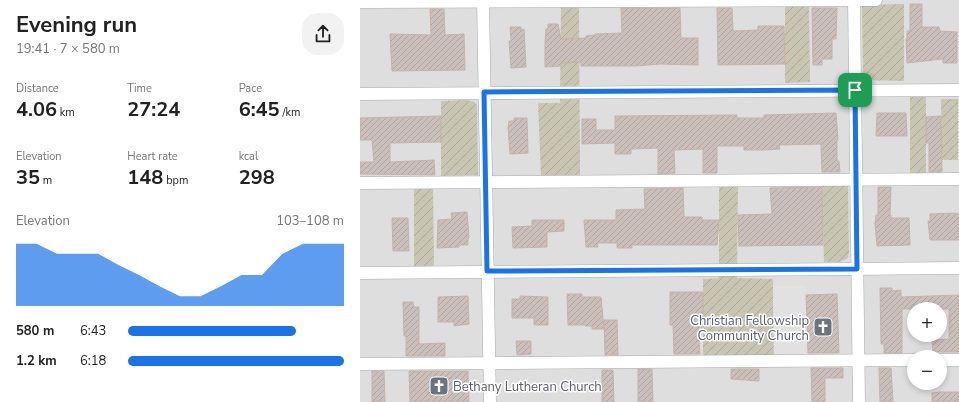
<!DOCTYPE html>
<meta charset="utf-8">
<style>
:root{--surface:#fff;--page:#f2f2f2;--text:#222;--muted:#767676;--accent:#1a73e8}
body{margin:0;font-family:"Nunito Sans",sans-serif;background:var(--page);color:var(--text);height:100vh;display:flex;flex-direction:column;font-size:15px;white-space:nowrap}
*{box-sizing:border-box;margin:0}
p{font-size:13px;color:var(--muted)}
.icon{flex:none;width:22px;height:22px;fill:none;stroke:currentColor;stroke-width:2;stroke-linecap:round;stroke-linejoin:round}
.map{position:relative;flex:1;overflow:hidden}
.drawer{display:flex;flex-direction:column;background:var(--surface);width:360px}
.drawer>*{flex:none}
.buttons{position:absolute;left:547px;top:302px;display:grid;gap:8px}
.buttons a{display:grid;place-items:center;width:40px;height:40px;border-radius:50%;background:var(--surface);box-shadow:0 2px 6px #0003;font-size:20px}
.pin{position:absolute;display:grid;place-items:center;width:34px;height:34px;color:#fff;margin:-17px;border-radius:8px;box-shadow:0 2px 6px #0006}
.round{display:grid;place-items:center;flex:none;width:42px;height:42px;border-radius:16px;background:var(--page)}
.summary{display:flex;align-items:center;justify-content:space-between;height:68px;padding:0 16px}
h1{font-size:22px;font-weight:700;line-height:30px}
.figures{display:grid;grid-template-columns:repeat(3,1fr);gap:6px;height:68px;padding:4px 16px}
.figures div{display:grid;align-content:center}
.figures b{font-size:20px;font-weight:700}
.figures small{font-size:11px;font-weight:400}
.figures p{font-size:11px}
.chart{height:112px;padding:8px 16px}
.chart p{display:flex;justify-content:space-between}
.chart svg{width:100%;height:72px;margin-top:4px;fill:var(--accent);opacity:.7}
ul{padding:0 16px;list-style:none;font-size:13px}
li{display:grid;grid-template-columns:64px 48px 1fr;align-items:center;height:30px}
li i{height:10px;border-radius:5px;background:var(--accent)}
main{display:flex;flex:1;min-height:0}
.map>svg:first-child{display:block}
.residential{fill:#dfdede;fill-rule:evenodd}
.construction{fill:url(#construction-furrows)}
.parking{fill:#e1e1e1}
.building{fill:url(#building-hatch);stroke:#c5b2a9}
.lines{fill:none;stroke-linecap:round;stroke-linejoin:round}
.minor-casing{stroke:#a8a8a8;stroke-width:13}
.minor{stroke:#fff;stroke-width:12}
.route-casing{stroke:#fff;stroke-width:8}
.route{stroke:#1a73e8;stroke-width:5}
.labels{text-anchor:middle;stroke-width:3;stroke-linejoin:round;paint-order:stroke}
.worship-label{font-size:13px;fill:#5b616d;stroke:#fff;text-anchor:end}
</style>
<main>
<section class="drawer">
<div class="summary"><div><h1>Evening run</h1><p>19:41 · 7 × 580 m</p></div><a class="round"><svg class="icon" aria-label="share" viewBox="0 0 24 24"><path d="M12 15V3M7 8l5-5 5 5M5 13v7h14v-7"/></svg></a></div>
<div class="figures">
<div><p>Distance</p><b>4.06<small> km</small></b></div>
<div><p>Time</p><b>27:24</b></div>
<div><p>Pace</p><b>6:45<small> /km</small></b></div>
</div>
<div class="figures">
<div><p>Elevation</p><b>35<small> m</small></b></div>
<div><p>Heart rate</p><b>148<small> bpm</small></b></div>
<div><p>kcal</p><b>298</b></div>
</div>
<div class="chart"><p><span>Elevation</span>103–108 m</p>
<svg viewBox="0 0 160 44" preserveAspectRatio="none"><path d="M0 44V6L10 6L20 12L30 12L40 12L50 19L60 25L70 32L80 38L90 38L100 32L110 25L120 25L130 12L140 6L150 6L160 6V44z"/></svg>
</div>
<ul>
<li><b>580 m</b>6:43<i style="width:78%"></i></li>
<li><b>1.2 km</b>6:18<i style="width:100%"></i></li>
</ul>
</section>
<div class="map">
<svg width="599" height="402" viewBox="0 0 599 402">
<defs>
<pattern id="construction-furrows" width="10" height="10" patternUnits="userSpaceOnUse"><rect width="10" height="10" fill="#c8c5b2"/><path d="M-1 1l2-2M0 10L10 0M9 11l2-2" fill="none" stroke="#aca999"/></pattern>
<pattern id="building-hatch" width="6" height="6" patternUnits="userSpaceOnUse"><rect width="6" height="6" fill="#cabfba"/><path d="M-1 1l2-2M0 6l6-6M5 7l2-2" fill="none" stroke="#ada4a0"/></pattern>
</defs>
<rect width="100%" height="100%" fill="#f2ede8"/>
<!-- residential -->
<path class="residential" d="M 0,0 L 599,0 L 599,402 L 0,402 ZM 554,309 L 580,309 L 580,335 L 554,335 ZM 554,357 L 580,357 L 580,383 L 554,383 Z"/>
<!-- construction -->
<g class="construction">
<polygon points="544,4 544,81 503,80 502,5"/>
<polygon points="425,5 449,5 450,82 425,83"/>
<polygon points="201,6 219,7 220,176 181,177 178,103 200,103"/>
<rect x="550" y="97" width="16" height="78"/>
<polygon points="581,99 598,99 598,160 582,160"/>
<polygon points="107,100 115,102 117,106 118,175 81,176 81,101"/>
<polygon points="462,184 488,184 489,252 488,258 480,262 464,262"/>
<polygon points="54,186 73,186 74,266 54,266"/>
<polygon points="359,187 378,187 377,278 413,279 414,356 343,357 343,279 359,278"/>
</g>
<!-- parking -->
<polygon class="parking" points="413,286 446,286 448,356 414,356"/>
<!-- building -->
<g class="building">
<polygon points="550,4 562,4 562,27 579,27 580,31 597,32 597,63 583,63 583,59 547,63 546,39 547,39 547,31 550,31"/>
<polygon points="261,8 320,8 321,38 338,38 338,65 300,64 275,66 221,66 221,62 201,63 201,66 185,67 185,42 186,29 188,29 188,24 198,24 201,39 226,38 226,36 236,35 235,34 262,33"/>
<polygon points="357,8 372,8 373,31 398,30 398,26 424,26 425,64 358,65"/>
<polygon points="452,8 477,8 476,39 472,39 472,59 462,59 462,65 453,65"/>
<polygon points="70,9 84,9 85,35 104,34 105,70 32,71 30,34 71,35"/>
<polygon points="150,27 161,27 161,30 164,29 166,67 151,68 149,41 151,41"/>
<polygon points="476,113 478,140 477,140 477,161 479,161 480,172 462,172 461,144 419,145 420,149 404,150 384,150 384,146 357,146 357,173 343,173 343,149 314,150 315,173 298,174 298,148 271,149 271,154 255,154 255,143 222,144 222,119 236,119 236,130 255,130 255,116 377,115 377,118 404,118 404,115"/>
<polygon points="517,113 546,113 547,136 516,136"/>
<polygon points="81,116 81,142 30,143 30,162 74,160 75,175 0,174 0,162 14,162 12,140 0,140 0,118"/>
<polygon points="581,116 582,172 569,172 569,143 566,143 566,117"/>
<polygon points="154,118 167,118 168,153 150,154 148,128 149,121 154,121"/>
<polygon points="462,187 463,245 379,246 378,215 412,214 410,188"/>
<polygon points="518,187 531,187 530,215 531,215 531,218 549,218 550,245 517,246 515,223 516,215 518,215"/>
<polygon points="323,188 324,217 342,217 342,220 359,220 357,245 272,245 272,248 257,248 257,243 237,243 238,247 226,247 224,220 256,220 256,210 285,209 284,189"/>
<polygon points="107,212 109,238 108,238 108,245 99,245 99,247 77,248 78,220 92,219 91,213"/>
<polygon points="597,213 599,215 599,240 570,240 568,221 570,221 570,214"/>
<polygon points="32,218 48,218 49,251 33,251"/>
<polygon points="172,220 204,220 204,231 187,232 187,247 153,248 152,227 172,226"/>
<polygon points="520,288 532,288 532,291 541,290 541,297 599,295 599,352 573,352 572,340 589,339 589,309 542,309 542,353 524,353 524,344 521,344"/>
<polygon points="310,292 343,292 343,328 338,328 340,354 314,354 313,325 310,325"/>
<polygon points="207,294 222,294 222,297 241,297 244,329 232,329 232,326 225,326 225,325 208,325"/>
<polygon points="477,294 479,353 448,353 446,295"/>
<polygon points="108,296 109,324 94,326 94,322 78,322 78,297"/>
<polygon points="160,296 188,297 188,325 174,325 174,318 152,318 152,299 160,299"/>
<polygon points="43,302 53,302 54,307 59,307 59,344 85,343 85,356 46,356 46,336 44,336"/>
<polygon points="244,320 257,320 258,355 245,355"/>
<polygon points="156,341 171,341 171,354 157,355"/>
<polygon points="451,368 483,368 483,378 465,378 465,402 452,402"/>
<polygon points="519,368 531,368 533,402 520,402"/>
<polygon points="278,369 292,369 293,402 278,402"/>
<polygon points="371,369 399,369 399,381 371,379"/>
<polygon points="242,370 253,370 254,402 242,402"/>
<polygon points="12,371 24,371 25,402 12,402"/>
<polygon points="49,371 108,371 109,402 50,402"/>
<polygon points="580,392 599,392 599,402 572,402 572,393"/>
</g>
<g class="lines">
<defs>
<g id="minor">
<polyline points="123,0 130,402"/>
<polyline points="494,0 499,402"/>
<polyline points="0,2 516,0"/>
<polyline points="0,94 599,90"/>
<polyline points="0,183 599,179"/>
<polyline points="0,273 599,268"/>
<polyline points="580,360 599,360"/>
<polyline points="0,364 554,360"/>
</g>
</defs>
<!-- minor casing -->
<use href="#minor" class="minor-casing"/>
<!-- minor -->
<use href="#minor" class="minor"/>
</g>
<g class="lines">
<defs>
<polygon id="route" points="495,90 497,269 127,271 124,92"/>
</defs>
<!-- route casing -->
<use href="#route" class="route-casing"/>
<!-- route -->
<use href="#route" class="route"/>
</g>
<!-- icons -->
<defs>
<symbol id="church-square" viewBox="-11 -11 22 22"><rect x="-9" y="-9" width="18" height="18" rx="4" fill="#6b7280" stroke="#fff"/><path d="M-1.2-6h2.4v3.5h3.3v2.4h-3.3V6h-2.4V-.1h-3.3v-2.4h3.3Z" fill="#fff"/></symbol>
</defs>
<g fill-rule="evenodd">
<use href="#church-square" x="452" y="316" width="22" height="22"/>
<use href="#church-square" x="68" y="375" width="22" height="22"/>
</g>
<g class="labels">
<!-- worship labels -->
<g class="worship-label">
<text x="449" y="325">Christian Fellowship<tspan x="449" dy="15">Community Church</tspan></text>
<text x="93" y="391" text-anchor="start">Bethany Lutheran Church</text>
</g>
</g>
</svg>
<div class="buttons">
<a>+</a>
<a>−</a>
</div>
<div class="pin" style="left:495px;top:90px;background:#1e9e55"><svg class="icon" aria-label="arrive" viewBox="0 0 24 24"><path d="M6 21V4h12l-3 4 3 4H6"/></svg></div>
</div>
</main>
